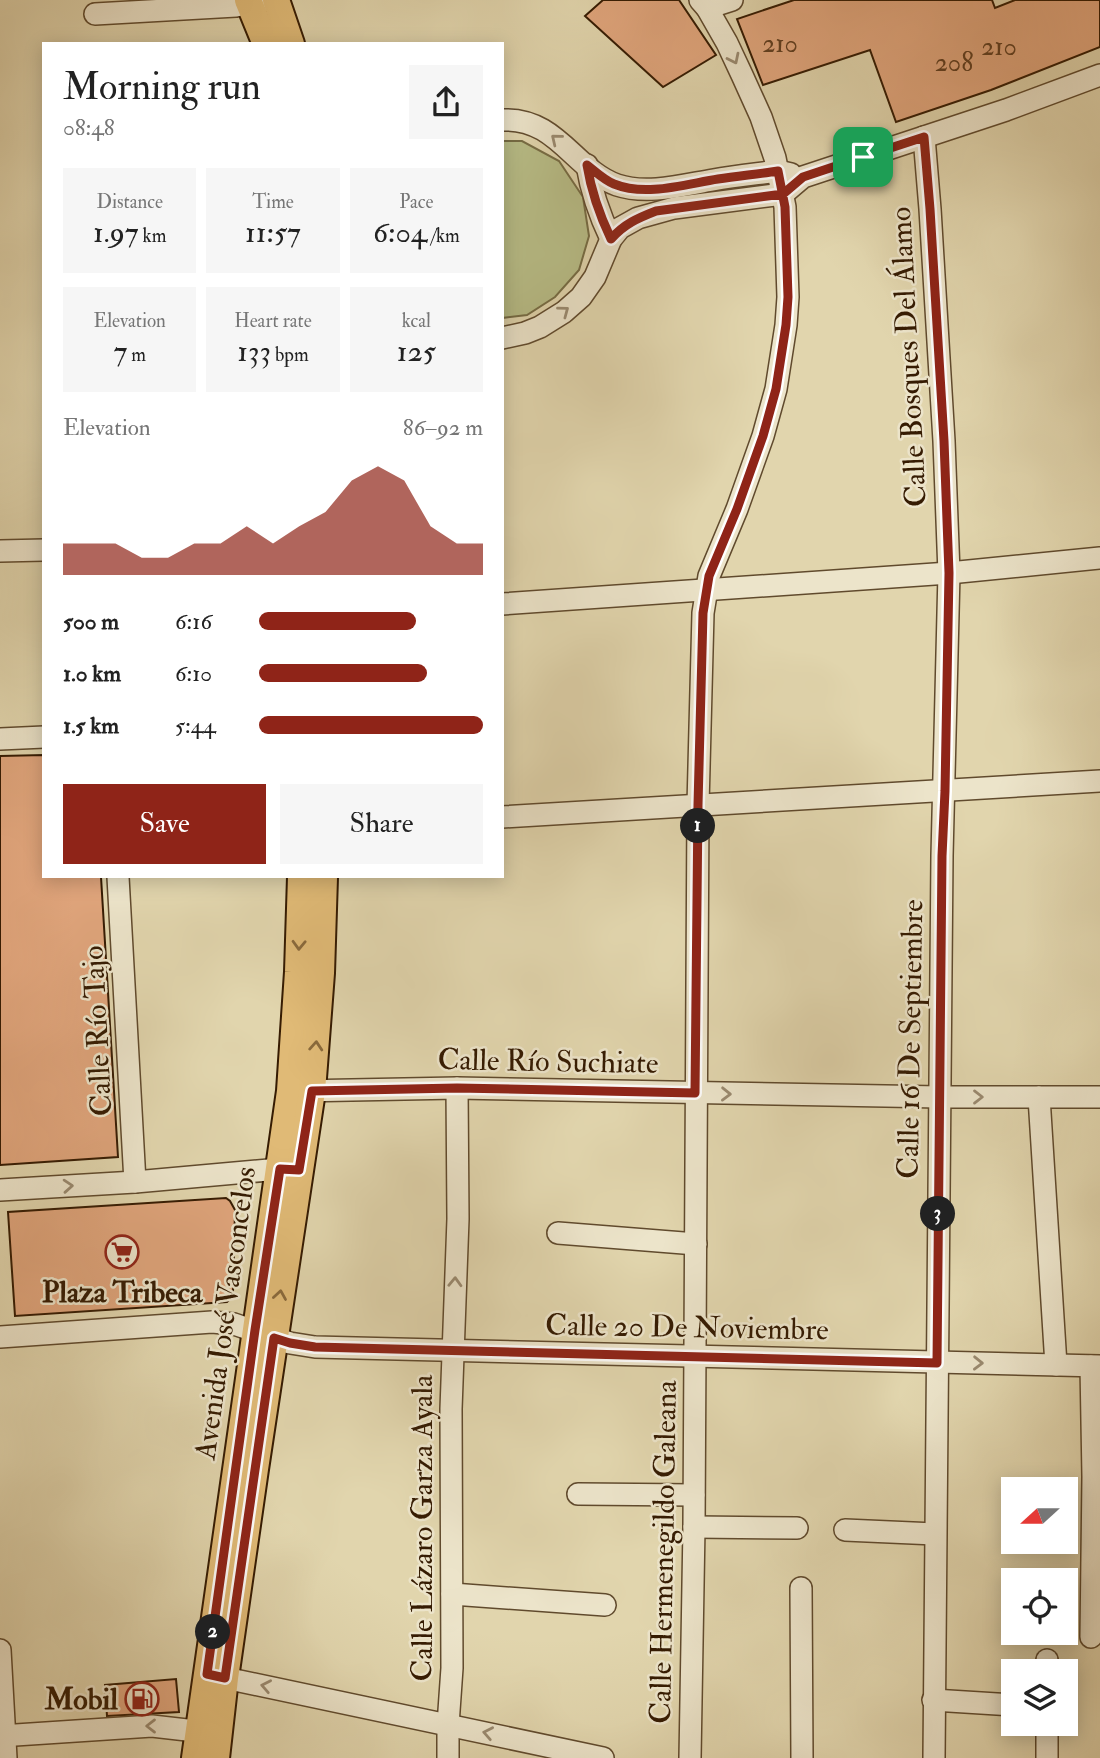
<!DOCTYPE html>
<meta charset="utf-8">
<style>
:root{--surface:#fff;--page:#f6f6f6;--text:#222;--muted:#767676;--accent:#8f2418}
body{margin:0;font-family:"IM FELL Double Pica",serif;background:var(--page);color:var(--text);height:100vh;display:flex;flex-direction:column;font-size:26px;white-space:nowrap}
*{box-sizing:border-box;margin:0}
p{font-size:23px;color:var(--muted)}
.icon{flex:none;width:38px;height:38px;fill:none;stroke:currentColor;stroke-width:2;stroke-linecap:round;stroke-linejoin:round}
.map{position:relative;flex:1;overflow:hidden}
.panel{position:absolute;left:42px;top:42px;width:462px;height:836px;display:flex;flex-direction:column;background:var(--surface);border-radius:0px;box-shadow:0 4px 18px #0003}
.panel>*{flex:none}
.needle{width:46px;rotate:249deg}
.controls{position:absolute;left:1001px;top:1477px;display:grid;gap:14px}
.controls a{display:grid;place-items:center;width:77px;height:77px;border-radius:0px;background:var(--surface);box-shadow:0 4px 18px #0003;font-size:35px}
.pin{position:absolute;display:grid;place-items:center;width:60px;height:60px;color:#fff;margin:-30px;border-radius:14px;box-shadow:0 4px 10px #0006}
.km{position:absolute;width:35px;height:35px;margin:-18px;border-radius:50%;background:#222;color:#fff;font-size:19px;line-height:35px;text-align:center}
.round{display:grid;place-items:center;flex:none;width:74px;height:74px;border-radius:0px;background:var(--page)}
.summary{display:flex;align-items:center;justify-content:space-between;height:119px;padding:0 21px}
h1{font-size:38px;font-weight:600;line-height:52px}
.metrics{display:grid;grid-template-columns:repeat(3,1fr);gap:10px;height:119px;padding:7px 21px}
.metrics div{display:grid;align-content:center;border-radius:0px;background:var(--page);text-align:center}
.metrics b{font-size:30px;font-weight:600}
.metrics small{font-size:19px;font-weight:400}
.metrics p{font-size:19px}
.chart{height:196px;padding:14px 21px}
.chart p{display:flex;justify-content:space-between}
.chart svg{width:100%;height:126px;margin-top:7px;fill:var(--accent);opacity:.7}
.button{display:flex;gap:14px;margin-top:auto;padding:14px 21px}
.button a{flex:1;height:80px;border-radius:0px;background:var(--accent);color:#fff;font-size:28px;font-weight:600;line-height:80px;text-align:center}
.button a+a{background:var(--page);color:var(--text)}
ul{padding:0 21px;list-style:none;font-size:23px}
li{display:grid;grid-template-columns:112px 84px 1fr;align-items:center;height:52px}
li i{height:18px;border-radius:9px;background:var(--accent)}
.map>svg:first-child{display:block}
.green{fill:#b7bc86;stroke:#766c44;stroke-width:2}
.building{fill:#e0a57c;stroke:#351b02;stroke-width:2}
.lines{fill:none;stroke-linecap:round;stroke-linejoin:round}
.minor-casing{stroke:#604a2d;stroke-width:24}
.major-casing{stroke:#351b02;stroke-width:30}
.minor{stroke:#ece4ca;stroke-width:21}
.major{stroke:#e0ba76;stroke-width:26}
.oneway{stroke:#9a8a70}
.oneway2{stroke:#8a6a3c}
.route-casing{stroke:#fff;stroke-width:14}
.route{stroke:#8f2418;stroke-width:9}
.labels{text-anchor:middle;stroke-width:5;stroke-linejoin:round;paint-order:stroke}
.number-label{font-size:26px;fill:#603e20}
.street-label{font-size:30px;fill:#351b02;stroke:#ece4ca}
.poi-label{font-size:30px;font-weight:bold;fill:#351b02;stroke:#ece4ca}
</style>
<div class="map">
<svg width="1100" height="1758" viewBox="0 0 1100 1758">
<rect width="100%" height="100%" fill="#e1d5ad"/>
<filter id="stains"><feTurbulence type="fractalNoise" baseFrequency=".00286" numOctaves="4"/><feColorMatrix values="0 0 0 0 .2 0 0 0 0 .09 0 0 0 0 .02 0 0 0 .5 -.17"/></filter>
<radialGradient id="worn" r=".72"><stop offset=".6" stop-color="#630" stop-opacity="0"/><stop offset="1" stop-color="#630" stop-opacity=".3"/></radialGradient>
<!-- green -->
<polygon class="green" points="502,141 522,141 559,161 583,197 589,236 579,270 555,297 527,315 502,318"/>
<!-- building -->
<g class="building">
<polygon points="603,0 679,0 716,55 663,87 585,16"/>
<polygon points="794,0 992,0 995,8 1015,0 1100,0 1100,47 991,90 896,122 870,50 763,85 737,19"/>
<polygon points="44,755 44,877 101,877 118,1157 0,1165 0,756"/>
<polygon points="226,1198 230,1201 235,1210 233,1292 232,1297 227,1302 15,1316 8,1212"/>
<polygon points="176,1679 179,1712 107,1716 105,1685"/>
</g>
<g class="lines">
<defs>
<g id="minor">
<polyline points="707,8 732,0"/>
<polyline points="95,14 236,6 266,0"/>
<path d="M 502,120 C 557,117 574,170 617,185 C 647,195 683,185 713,180 C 735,176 756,174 778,171 L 791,174"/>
<polyline points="924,137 930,209 944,441 949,573 942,856 934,1758"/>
<path d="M 587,165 C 591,190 600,216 611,239"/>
<polyline points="502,338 525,333 540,327 564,312 581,297 595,277 611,239 620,228 638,218 674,208 783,194 803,177 1006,110 1100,75"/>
<polyline points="0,551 44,550"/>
<polyline points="502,604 949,573 1100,558"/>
<polyline points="0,739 44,737"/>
<polyline points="502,817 1100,781"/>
<polyline points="118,877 135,1182"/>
<polyline points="299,1091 457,1088 940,1097 1100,1097"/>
<polyline points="1039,1097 1056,1365"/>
<polyline points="0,1190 135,1182 280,1169 295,1170"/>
<polyline points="558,1233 696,1244"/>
<polyline points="0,1337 212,1322 234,1324 290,1343 315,1347 1100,1366"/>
<polyline points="1091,1366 1093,1477 1091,1637"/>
<polyline points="578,1494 694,1495"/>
<polyline points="694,1527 797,1528"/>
<polyline points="845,1530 935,1534"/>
<polyline points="801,1588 802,1758"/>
<polyline points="452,1594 605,1605"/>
<polyline points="0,1650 6,1758"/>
<polyline points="1047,1671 1047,1660"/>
<polyline points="211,1675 603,1758"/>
<polyline points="933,1700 1013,1705"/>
<polyline points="0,1736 152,1726 213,1733"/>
<polyline points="448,1758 448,1725 452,1668 451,1409 458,1219 457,1088"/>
<polyline points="690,1758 694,1527 698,805 703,613 709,576 737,509 763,436 776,389 786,325 788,297 785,207 775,158 761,117 742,75 727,43 707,8 700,0"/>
<polyline points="1047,1758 1047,1724"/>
</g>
<g id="major">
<polyline points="248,0 266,44"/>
<polyline points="276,0 291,44"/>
<polyline points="195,1758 290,1091 298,972 301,877"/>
<polyline points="216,1758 225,1678 255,1469 312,1091 321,973 324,877"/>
</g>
</defs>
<!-- minor casing -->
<use href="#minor" class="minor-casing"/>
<!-- major casing -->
<use href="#major" class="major-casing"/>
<!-- minor -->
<use href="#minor" class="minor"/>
<!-- major -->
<use href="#major" class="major"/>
</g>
<!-- one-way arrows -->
<defs><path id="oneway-chevron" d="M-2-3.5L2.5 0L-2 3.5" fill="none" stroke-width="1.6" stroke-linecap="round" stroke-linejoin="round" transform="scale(1.75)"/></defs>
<g class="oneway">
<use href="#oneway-chevron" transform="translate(734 59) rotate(64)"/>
<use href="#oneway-chevron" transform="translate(556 139) rotate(-141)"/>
<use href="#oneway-chevron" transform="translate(564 311) rotate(-37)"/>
<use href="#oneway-chevron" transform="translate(726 1094) rotate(1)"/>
<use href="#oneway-chevron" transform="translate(978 1097)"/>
<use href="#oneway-chevron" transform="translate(68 1186) rotate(-4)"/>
<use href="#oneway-chevron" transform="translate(455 1282) rotate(-88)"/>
<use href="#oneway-chevron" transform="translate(978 1363) rotate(1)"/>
<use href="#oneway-chevron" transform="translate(266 1686) rotate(-169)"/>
<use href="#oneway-chevron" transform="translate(151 1726) rotate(180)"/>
<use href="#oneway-chevron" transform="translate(488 1733) rotate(-169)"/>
</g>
<g class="oneway2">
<use href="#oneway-chevron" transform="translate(299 945) rotate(92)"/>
<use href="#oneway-chevron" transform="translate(316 1046) rotate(-86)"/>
<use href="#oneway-chevron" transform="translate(280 1295) rotate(-81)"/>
</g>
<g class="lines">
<defs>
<path id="route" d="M 863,157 L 803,177 L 783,194 L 656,211 C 638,218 624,224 611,239 C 600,216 591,190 587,165 C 596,172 604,180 614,184 C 646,197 686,184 718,179 C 738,176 758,174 778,171 L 785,207 L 788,297 L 786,325 L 776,389 L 763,436 L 737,509 L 709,576 L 703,613 L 698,805 L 695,1093 L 457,1088 L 312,1091 L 299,1170 L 280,1169 L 255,1330 L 207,1674 L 225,1678 L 274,1338 L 290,1343 L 315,1347 L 937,1363 L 942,856 L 945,791 L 949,573 L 944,441 L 930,209 L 924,137 L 863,157"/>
</defs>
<!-- route casing -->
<use href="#route" class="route-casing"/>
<!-- route -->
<use href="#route" class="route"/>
</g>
<!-- icons -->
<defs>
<symbol id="supermarket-ring" viewBox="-11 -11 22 22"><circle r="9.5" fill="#ece4ca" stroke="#8f2418" stroke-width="1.5"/><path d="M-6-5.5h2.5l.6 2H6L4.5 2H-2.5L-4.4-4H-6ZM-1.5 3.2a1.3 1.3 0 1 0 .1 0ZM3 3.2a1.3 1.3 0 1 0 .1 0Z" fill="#8f2418"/></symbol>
<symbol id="fuel-ring" viewBox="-11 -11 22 22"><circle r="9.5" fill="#ece4ca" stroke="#8f2418" stroke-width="1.5"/><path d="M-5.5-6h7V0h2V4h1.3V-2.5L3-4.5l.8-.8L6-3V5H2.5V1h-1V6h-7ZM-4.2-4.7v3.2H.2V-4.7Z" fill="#8f2418"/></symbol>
</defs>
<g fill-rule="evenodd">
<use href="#supermarket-ring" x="103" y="1233" width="38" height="38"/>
<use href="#fuel-ring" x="123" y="1680" width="38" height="38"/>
</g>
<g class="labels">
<!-- number labels -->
<g class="number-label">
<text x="780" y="52">210</text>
<text x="999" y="55">210</text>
<text x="954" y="71">208</text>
</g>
<!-- street labels -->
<g class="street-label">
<text transform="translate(908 357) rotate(-93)" y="10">Calle Bosques Del Álamo</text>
<text transform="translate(97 1031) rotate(-93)" y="10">Calle Río Tajo</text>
<text transform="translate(910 1039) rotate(-89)" y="10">Calle 16 De Septiembre</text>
<text transform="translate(548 1061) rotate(1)" y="10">Calle Río Suchiate</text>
<text transform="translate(225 1313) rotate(-82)" y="10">Avenida José Vasconcelos</text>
<text transform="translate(687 1327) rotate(1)" y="10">Calle 20 De Noviembre</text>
<text transform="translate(422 1528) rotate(-90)" y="10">Calle Lázaro Garza Ayala</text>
<text transform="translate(663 1552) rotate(-89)" y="10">Calle Hermenegildo Galeana</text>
</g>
<!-- poi labels -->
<g class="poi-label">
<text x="122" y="1302">Plaza Tribeca</text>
<text x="118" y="1709" text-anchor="end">Mobil</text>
</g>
</g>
<rect width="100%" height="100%" filter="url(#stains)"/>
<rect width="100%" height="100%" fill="url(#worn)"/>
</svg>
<div class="controls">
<a><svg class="needle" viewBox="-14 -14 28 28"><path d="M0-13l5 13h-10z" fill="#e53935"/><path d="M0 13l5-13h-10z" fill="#767676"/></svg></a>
<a><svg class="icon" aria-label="locate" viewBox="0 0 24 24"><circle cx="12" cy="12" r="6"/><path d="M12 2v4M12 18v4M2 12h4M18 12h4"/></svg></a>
<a><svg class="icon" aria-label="layers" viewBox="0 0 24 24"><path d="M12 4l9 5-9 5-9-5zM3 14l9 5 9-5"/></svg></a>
</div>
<div class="pin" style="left:863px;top:157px;background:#1e9e55"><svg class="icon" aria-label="arrive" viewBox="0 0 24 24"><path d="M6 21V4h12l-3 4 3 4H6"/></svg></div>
<b class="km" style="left:698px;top:826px">1</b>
<b class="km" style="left:213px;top:1632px">2</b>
<b class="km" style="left:938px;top:1214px">3</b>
<section class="panel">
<div class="summary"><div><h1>Morning run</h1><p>08:48</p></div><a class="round"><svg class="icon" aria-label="share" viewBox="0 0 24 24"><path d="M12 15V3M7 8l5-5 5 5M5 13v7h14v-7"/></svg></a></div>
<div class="metrics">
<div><p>Distance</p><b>1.97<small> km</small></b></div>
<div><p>Time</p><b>11:57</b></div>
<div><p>Pace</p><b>6:04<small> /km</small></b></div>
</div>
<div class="metrics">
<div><p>Elevation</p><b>7<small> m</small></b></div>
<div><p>Heart rate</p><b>133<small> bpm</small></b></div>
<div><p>kcal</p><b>125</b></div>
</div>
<div class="chart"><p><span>Elevation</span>86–92 m</p>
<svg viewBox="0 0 160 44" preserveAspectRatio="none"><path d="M0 44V33L10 33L20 33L30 38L40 38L50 33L60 33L70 27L80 33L90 27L100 22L110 11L120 6L130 11L140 27L150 33L160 33V44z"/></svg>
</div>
<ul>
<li><b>500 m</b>6:16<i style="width:70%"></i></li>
<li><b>1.0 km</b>6:10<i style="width:75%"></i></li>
<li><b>1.5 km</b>5:44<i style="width:100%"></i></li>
</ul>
<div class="button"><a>Save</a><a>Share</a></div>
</section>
</div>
